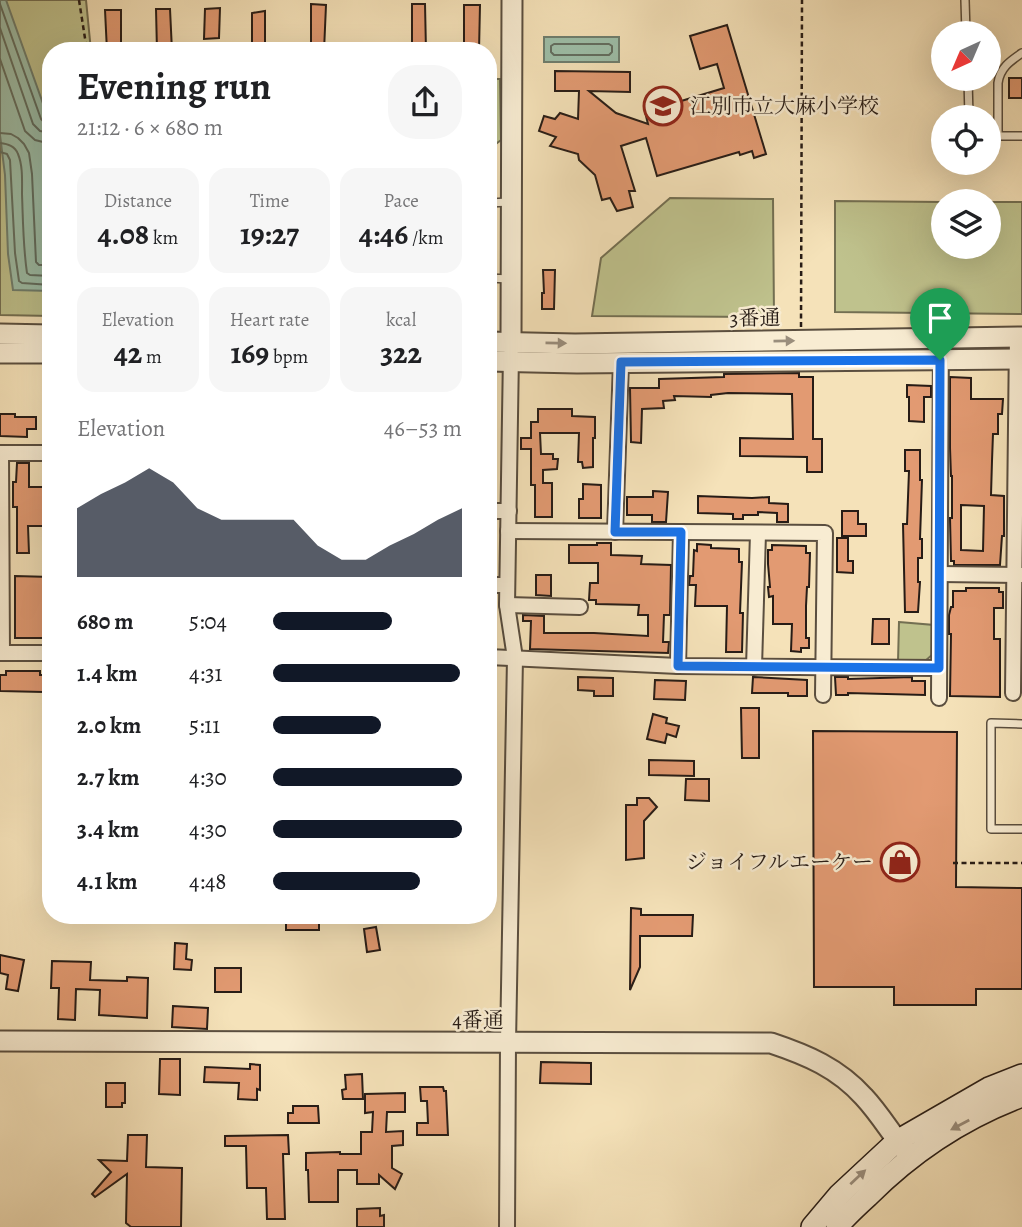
<!DOCTYPE html>
<meta charset="utf-8">
<style>
:root{--surface:#fff;--page:#f6f6f6;--text:#202124;--muted:#757577;--accent:#111827}
body{margin:0;font-family:Alegreya,"Noto Serif JP",serif;background:var(--page);color:var(--text);height:100vh;display:flex;flex-direction:column;font-size:26px;white-space:nowrap}
*{box-sizing:border-box;margin:0}
p{font-size:23px;color:var(--muted)}
.icon{flex:none;width:38px;height:38px;fill:none;stroke:currentColor;stroke-width:2;stroke-linecap:round;stroke-linejoin:round}
.map{position:relative;flex:1;overflow:hidden}
.panel{position:absolute;left:42px;top:42px;width:455px;height:882px;display:flex;flex-direction:column;background:var(--surface);border-radius:28px;box-shadow:0 7px 28px #0002}
.panel>*{flex:none}
.needle{width:46px;rotate:224deg}
.fabs{position:absolute;left:931px;top:21px;display:grid;gap:14px}
.fabs a{display:grid;place-items:center;width:70px;height:70px;border-radius:50%;background:var(--surface);box-shadow:0 7px 28px #0002;font-size:35px}
.pin{position:absolute;display:grid;place-items:center;width:60px;height:60px;color:#fff;margin:-72px -30px;border-radius:50% 50% 50% 0;rotate:-45deg;box-shadow:0 0 7px #0007}
.pin .icon{rotate:45deg}
.round{display:grid;place-items:center;flex:none;width:74px;height:74px;border-radius:28px;background:var(--page)}
.headline{display:flex;align-items:center;justify-content:space-between;height:119px;padding:0 35px}
h1{font-size:38px;font-weight:700;line-height:52px}
.figures{display:grid;grid-template-columns:repeat(3,1fr);gap:10px;height:119px;padding:7px 35px}
.figures div{display:grid;align-content:center;border-radius:18px;background:var(--page);text-align:center}
.figures b{font-size:30px;font-weight:700}
.figures small{font-size:19px;font-weight:400}
.figures p{font-size:19px}
.chart{height:196px;padding:14px 35px}
.chart p{display:flex;justify-content:space-between}
.chart svg{width:100%;height:126px;margin-top:7px;fill:var(--accent);opacity:.7}
ul{padding:0 35px;list-style:none;font-size:23px}
li{display:grid;grid-template-columns:112px 84px 1fr;align-items:center;height:52px}
li i{height:18px;border-radius:9px;background:var(--accent)}
.map>svg:first-child{display:block}
.green{fill:#bfc28d;stroke:#736f52;stroke-width:2}
.water{fill:#9dbfa9;stroke:#6e7e6e;stroke-width:2}
.lines{fill:none;stroke-linecap:round;stroke-linejoin:round}
.shore{stroke:#626e60;stroke-width:2}
.building{fill:#e29a72;stroke:#271c16;stroke-width:2;fill-rule:evenodd}
.service-casing{stroke:#5a4e3f;stroke-width:10}
.minor-casing{stroke:#5a4e3f;stroke-width:18}
.tertiary-casing{stroke:#5a4e3f;stroke-width:23}
.secondary-casing{stroke:#271c16;stroke-width:24}
.path{stroke:#271c16;stroke-width:2.5;stroke-dasharray:5 3.5;stroke-linecap:butt}
.service{stroke:#f8ecd2;stroke-width:7}
.minor{stroke:#f8ecd2;stroke-width:14}
.tertiary{stroke:#f8ecd2;stroke-width:19}
.secondary{stroke:#f8ecd2;stroke-width:21}
.oneway{fill:#9a8e7d}
.route-casing{stroke:#fff;stroke-width:14}
.route{stroke:#1a73e8;stroke-width:9}
.labels{text-anchor:middle;stroke-width:5;stroke-linejoin:round;paint-order:stroke}
.poi-label{font-size:21px;fill:#271c16;stroke:#f8ecd2;text-anchor:start}
.street-label{font-size:21px;fill:#271c16;stroke:#f8ecd2}
</style>
<div class="map">
<svg width="1022" height="1227" viewBox="0 0 1022 1227">
<rect width="100%" height="100%" fill="#f5e2b9"/>
<filter id="stains"><feTurbulence type="fractalNoise" baseFrequency=".00286" numOctaves="4"/><feColorMatrix values="0 0 0 0 .2 0 0 0 0 .09 0 0 0 0 .02 0 0 0 .5 -.17"/></filter>
<radialGradient id="worn" r=".72"><stop offset=".6" stop-color="#630" stop-opacity="0"/><stop offset="1" stop-color="#630" stop-opacity=".3"/></radialGradient>
<!-- green -->
<g class="green">
<polygon points="0,0 86,0 91,51 51,51 51,316 0,315"/>
<polygon points="488,79 500,79 501,140 488,150"/>
<polygon points="670,198 773,199 774,317 592,316 601,258"/>
<polygon points="835,201 943,202 943,247 989,247 989,202 1022,202 1022,314 835,312"/>
<polygon points="899,622 934,625 933,654 924,662 898,662"/>
</g>
<!-- water -->
<g class="water">
<polygon points="0,0 6,0 51,126 51,291 13,290 8,254 5,175 0,135"/>
<rect x="544" y="37" width="75" height="25"/>
</g>
<g class="lines">
<!-- shore -->
<g class="shore">
<polyline points="0,4 41,119 45,123 51,124"/>
<polyline points="0,28 33,124 40,131 51,133"/>
<polygon points="554,44 609,44 612,46 612,52 609,55 554,55 551,52 551,46"/>
<polyline points="0,59 25,131 35,140 51,144"/>
<polyline points="0,133 11,134 18,138 24,144 29,153 32,174 36,262 39,265 51,265"/>
<path d="M 0,143 C 8,144 15,146 18,154 C 23,166 22,181 22,194 C 23,220 23,246 27,273 L 30,275 L 51,276"/>
<polyline points="0,152 7,154 10,160 15,253 19,281 22,283 51,285"/>
</g>
</g>
<!-- building -->
<g class="building">
<polygon points="311,4 326,5 324,51 311,51"/>
<polygon points="412,4 425,4 426,51 412,51"/>
<polygon points="464,5 480,5 479,51 464,51"/>
<polygon points="220,8 219,38 204,39 205,9"/>
<polygon points="156,9 170,9 172,51 157,51"/>
<polygon points="105,10 121,10 121,51 107,51"/>
<polygon points="265,11 265,51 252,51 252,13"/>
<polygon points="727,25 766,154 754,158 752,151 740,155 739,152 657,176 646,138 621,146 635,191 629,191 633,207 617,211 610,198 602,200 595,175 579,160 578,154 550,146 556,137 539,131 544,116 555,119 560,113 578,119 579,91 555,91 555,71 630,72 630,92 589,91 616,113 648,124 645,112 724,88 717,64 700,69 690,36"/>
<rect x="1009" y="78" width="13" height="20"/>
<polygon points="543,270 555,270 554,309 542,309 542,293 544,293"/>
<polygon points="799,373 799,377 813,377 813,439 822,439 822,472 807,472 807,457 740,456 740,438 793,439 792,394 728,393 711,395 711,397 674,396 675,400 663,401 664,408 642,409 641,443 631,442 630,388 659,388 659,379 724,377 724,374"/>
<path d="M 950,377 L 971,378 L 971,399 L 1003,399 L 1002,414 L 998,414 L 998,434 L 993,434 L 992,461 L 991,495 L 1004,496 L 1004,536 L 1002,536 L 1000,565 L 954,565 L 954,561 L 951,561 L 950,518 L 952,518 L 952,476 L 951,476 L 950,448 ZM 961,505 L 984,506 L 983,551 L 961,550 Z"/>
<polygon points="907,385 931,386 931,397 924,397 924,422 909,421 909,397 907,397"/>
<polygon points="538,409 572,409 572,416 595,417 595,438 593,438 593,467 583,468 582,462 578,462 579,433 540,433 541,454 553,454 553,459 558,459 557,469 543,470 543,483 552,483 552,517 535,517 535,485 531,485 531,449 521,449 521,438 531,438 531,422 538,422"/>
<polygon points="0,414 15,414 15,417 36,417 36,429 27,429 27,437 0,436"/>
<polygon points="905,450 920,450 920,480 922,480 920,539 922,539 922,558 918,558 918,582 920,582 918,612 905,612 903,524 907,524 909,471 905,471"/>
<polygon points="17,463 29,463 29,487 51,487 51,526 28,526 29,553 17,553 17,507 13,507 13,482 16,482"/>
<polygon points="583,484 601,485 601,518 579,518 579,499 583,499"/>
<polygon points="653,491 668,492 666,522 652,522 652,515 627,515 627,497 653,497"/>
<polygon points="698,496 752,498 769,497 769,503 788,504 788,522 777,522 777,513 758,512 758,515 743,515 743,519 733,519 733,514 698,513"/>
<polygon points="842,511 858,511 858,524 866,524 866,536 842,536"/>
<polygon points="837,538 848,538 848,561 853,561 853,573 837,572"/>
<polygon points="597,543 611,543 611,555 642,556 641,564 671,565 670,615 664,615 663,642 669,642 668,653 530,649 531,621 523,621 523,615 544,616 544,633 594,633 648,636 648,615 638,615 639,605 596,604 596,600 589,600 590,583 598,583 598,563 569,563 569,545 597,545"/>
<polygon points="697,544 711,545 711,548 739,549 739,562 742,562 740,613 743,613 742,652 726,652 727,606 695,606 696,585 689,585 690,576 693,576 694,550 697,551"/>
<polygon points="772,545 806,546 806,553 810,553 809,587 807,587 806,606 806,638 809,638 809,648 801,648 801,652 791,651 792,624 773,624 773,596 769,597 768,587 770,587 768,564 768,550 772,550"/>
<polygon points="536,575 551,575 551,596 536,595"/>
<polygon points="15,576 51,577 51,638 15,638"/>
<polygon points="966,588 999,588 999,592 1003,592 1003,608 994,608 994,639 1000,639 1000,697 950,696 951,634 949,634 949,615 951,607 953,607 953,591 966,591"/>
<polygon points="873,619 889,619 889,644 872,644"/>
<polygon points="6,671 40,671 40,675 51,675 51,689 43,689 43,692 0,691 0,675 6,675"/>
<polygon points="578,677 613,678 613,696 594,696 594,691 578,690"/>
<polygon points="753,677 807,680 807,696 788,696 788,693 752,693"/>
<polygon points="835,677 848,677 848,679 912,677 912,681 925,681 925,695 848,693 848,695 836,695"/>
<polygon points="655,680 686,681 685,700 654,699"/>
<polygon points="741,708 759,708 759,758 742,758"/>
<polygon points="653,714 667,718 666,723 679,726 676,737 667,734 665,743 647,739"/>
<polygon points="813,731 957,732 956,887 1022,888 1022,989 976,989 976,1005 894,1005 894,987 814,987"/>
<polygon points="649,760 694,761 694,776 649,775"/>
<polygon points="686,779 709,779 709,801 685,800"/>
<polygon points="637,798 649,798 657,807 644,821 644,858 626,860 626,805 637,805"/>
<polygon points="631,908 641,909 641,915 693,915 692,936 640,936 640,967 630,990"/>
<rect x="286" y="915" width="33" height="15"/>
<polygon points="376,927 380,950 367,952 364,929"/>
<polygon points="175,943 187,944 186,959 192,960 191,970 174,969"/>
<polygon points="0,955 24,960 18,991 6,989 8,975 0,973"/>
<polygon points="52,961 91,962 90,980 127,981 127,977 148,978 147,1018 99,1015 100,990 76,989 75,1020 58,1019 59,988 51,988"/>
<rect x="215" y="968" width="26" height="24"/>
<polygon points="173,1006 208,1008 207,1029 172,1027"/>
<polygon points="160,1059 180,1059 180,1095 159,1094"/>
<polygon points="541,1062 591,1063 591,1084 540,1083"/>
<polygon points="250,1064 260,1065 260,1090 257,1089 257,1100 238,1099 239,1083 204,1082 205,1067 250,1069"/>
<polygon points="362,1074 363,1099 343,1099 342,1090 346,1089 345,1075"/>
<polygon points="106,1083 125,1083 125,1103 122,1103 122,1107 106,1107"/>
<polygon points="420,1087 443,1087 444,1091 446,1091 448,1135 417,1135 417,1123 428,1123 427,1101 421,1101"/>
<polygon points="405,1093 405,1112 387,1112 386,1132 403,1131 403,1145 392,1146 392,1168 402,1174 395,1189 379,1175 379,1184 357,1184 357,1170 338,1170 338,1202 309,1202 308,1170 306,1170 306,1153 340,1152 340,1154 361,1154 361,1132 372,1132 373,1112 365,1113 365,1094"/>
<polygon points="293,1106 318,1106 319,1123 288,1123 288,1113 293,1113"/>
<polygon points="128,1135 147,1135 146,1167 182,1168 181,1227 131,1227 126,1223 127,1174 95,1197 92,1194 111,1172 99,1160 127,1161"/>
<polygon points="288,1135 289,1154 283,1154 285,1219 267,1219 266,1188 247,1188 246,1146 225,1146 225,1136"/>
<polygon points="380,1208 380,1216 384,1215 384,1227 357,1227 357,1209"/>
</g>
<g class="lines">
<defs>
<g id="service">
<polyline points="965,0 966,33"/>
<polyline points="968,79 969,117"/>
<polyline points="989,136 1022,136"/>
<path d="M 998,136 L 998,83 C 1000,68 1010,61 1022,53"/>
<polyline points="488,203 509,202"/>
<polyline points="488,278 510,279"/>
<polyline points="1022,724 991,723 991,829 1022,829"/>
</g>
<g id="minor">
<polyline points="0,453 51,453"/>
<polyline points="1,453 2,653"/>
<polyline points="488,511 509,511"/>
<polyline points="508,531 825,533 823,695"/>
<polyline points="615,532 621,362"/>
<polyline points="940,574 1021,575"/>
<polyline points="488,585 507,585"/>
<polyline points="507,605 580,607"/>
<polyline points="0,653 51,653"/>
<polyline points="488,657 678,666 939,668"/>
<polyline points="678,666 681,532"/>
<polyline points="754,667 758,533"/>
<polyline points="1013,693 1017,337"/>
<polyline points="939,698 941,339"/>
<polyline points="507,1227 508,1043 515,658 507,605 511,354"/>
</g>
<g id="tertiary">
<polyline points="0,334 51,335"/>
<polyline points="488,342 575,344 1022,337"/>
<polyline points="511,342 512,0"/>
<polyline points="0,353 51,353"/>
<polyline points="488,361 577,363 1022,359"/>
<path d="M 0,1041 L 771,1043 C 807,1055 838,1068 864,1097 C 880,1114 892,1135 907,1153"/>
</g>
<g id="secondary">
<polyline points="812,1227 839,1195 897,1141 989,1088 1022,1075"/>
<path d="M 837,1227 C 846,1216 857,1206 868,1196 C 912,1152 963,1118 1022,1096"/>
</g>
</defs>
<!-- service casing -->
<use href="#service" class="service-casing"/>
<!-- minor casing -->
<use href="#minor" class="minor-casing"/>
<!-- tertiary casing -->
<use href="#tertiary" class="tertiary-casing"/>
<!-- secondary casing -->
<use href="#secondary" class="secondary-casing"/>
<!-- path -->
<g class="path">
<polyline points="79,0 87,51"/>
<polyline points="801,327 802,0"/>
<polyline points="953,863 1022,863"/>
</g>
<!-- service -->
<use href="#service" class="service"/>
<!-- minor -->
<use href="#minor" class="minor"/>
<!-- tertiary -->
<use href="#tertiary" class="tertiary"/>
<!-- secondary -->
<use href="#secondary" class="secondary"/>
</g>
<!-- one-way arrows -->
<defs><path id="oneway-solid" d="M-6-.8H1V-3.2L6.5 0L1 3.2V.8H-6Z" transform="scale(1.75)"/></defs>
<g class="oneway">
<use href="#oneway-solid" transform="translate(784 341) rotate(-1)"/>
<use href="#oneway-solid" transform="translate(556 343) rotate(1)"/>
<use href="#oneway-solid" transform="translate(960 1125) rotate(152)"/>
<use href="#oneway-solid" transform="translate(858 1177) rotate(-43)"/>
</g>
<g class="lines">
<defs>
<polygon id="route" points="940,360 939,668 678,666 681,532 615,532 621,362"/>
</defs>
<!-- route casing -->
<use href="#route" class="route-casing"/>
<!-- route -->
<use href="#route" class="route"/>
</g>
<!-- icons -->
<defs>
<symbol id="school-ring" viewBox="-11 -11 22 22"><circle r="9.5" fill="#f8ecd2" stroke="#8f2418" stroke-width="1.5"/><path d="M0-5L7-2L0 1L-7-2ZM-4 1L0 2.5L4 1V4Q0 6-4 4Z" fill="#8f2418"/></symbol>
<symbol id="shop-ring" viewBox="-11 -11 22 22"><circle r="9.5" fill="#f8ecd2" stroke="#8f2418" stroke-width="1.5"/><path d="M-5-2.5h2.3a2.7 3.5 0 0 1 5.4 0H5L5.5 6h-11ZM-1.5-2.5h3a1.5 2.3 0 0 0-3 0Z" fill="#8f2418"/></symbol>
</defs>
<g fill-rule="evenodd">
<use href="#school-ring" x="641" y="84" width="44" height="44"/>
<use href="#shop-ring" x="878" y="840" width="44" height="44"/>
</g>
<g class="labels">
<!-- poi labels -->
<g class="poi-label">
<text x="690" y="113">江別市立大麻小学校</text>
<text x="873" y="869" text-anchor="end">ジョイフルエーケー</text>
</g>
<!-- street labels -->
<g class="street-label">
<text transform="translate(755 318) rotate(-1)" y="7">3番通</text>
<text x="478" y="1027">4番通</text>
</g>
</g>
<rect width="100%" height="100%" filter="url(#stains)"/>
<rect width="100%" height="100%" fill="url(#worn)"/>
</svg>
<div class="fabs">
<a><svg class="needle" viewBox="-14 -14 28 28"><path d="M0-13l5 13h-10z" fill="#e53935"/><path d="M0 13l5-13h-10z" fill="#757577"/></svg></a>
<a><svg class="icon" aria-label="locate" viewBox="0 0 24 24"><circle cx="12" cy="12" r="6"/><path d="M12 2v4M12 18v4M2 12h4M18 12h4"/></svg></a>
<a><svg class="icon" aria-label="layers" viewBox="0 0 24 24"><path d="M12 4l9 5-9 5-9-5zM3 14l9 5 9-5"/></svg></a>
</div>
<div class="pin" style="left:940px;top:360px;background:#1e9e55"><svg class="icon" aria-label="arrive" viewBox="0 0 24 24"><path d="M6 21V4h12l-3 4 3 4H6"/></svg></div>
<section class="panel">
<div class="headline"><div><h1>Evening run</h1><p>21:12 · 6 × 680 m</p></div><a class="round"><svg class="icon" aria-label="share" viewBox="0 0 24 24"><path d="M12 15V3M7 8l5-5 5 5M5 13v7h14v-7"/></svg></a></div>
<div class="figures">
<div><p>Distance</p><b>4.08<small> km</small></b></div>
<div><p>Time</p><b>19:27</b></div>
<div><p>Pace</p><b>4:46<small> /km</small></b></div>
</div>
<div class="figures">
<div><p>Elevation</p><b>42<small> m</small></b></div>
<div><p>Heart rate</p><b>169<small> bpm</small></b></div>
<div><p>kcal</p><b>322</b></div>
</div>
<div class="chart"><p><span>Elevation</span>46–53 m</p>
<svg viewBox="0 0 160 44" preserveAspectRatio="none"><path d="M0 44V20L10 15L20 11L30 6L40 11L50 20L60 24L70 24L80 24L90 24L100 33L110 38L120 38L130 33L140 29L150 24L160 20V44z"/></svg>
</div>
<ul>
<li><b>680 m</b>5:04<i style="width:63%"></i></li>
<li><b>1.4 km</b>4:31<i style="width:99%"></i></li>
<li><b>2.0 km</b>5:11<i style="width:57%"></i></li>
<li><b>2.7 km</b>4:30<i style="width:100%"></i></li>
<li><b>3.4 km</b>4:30<i style="width:100%"></i></li>
<li><b>4.1 km</b>4:48<i style="width:78%"></i></li>
</ul>
</section>
</div>
